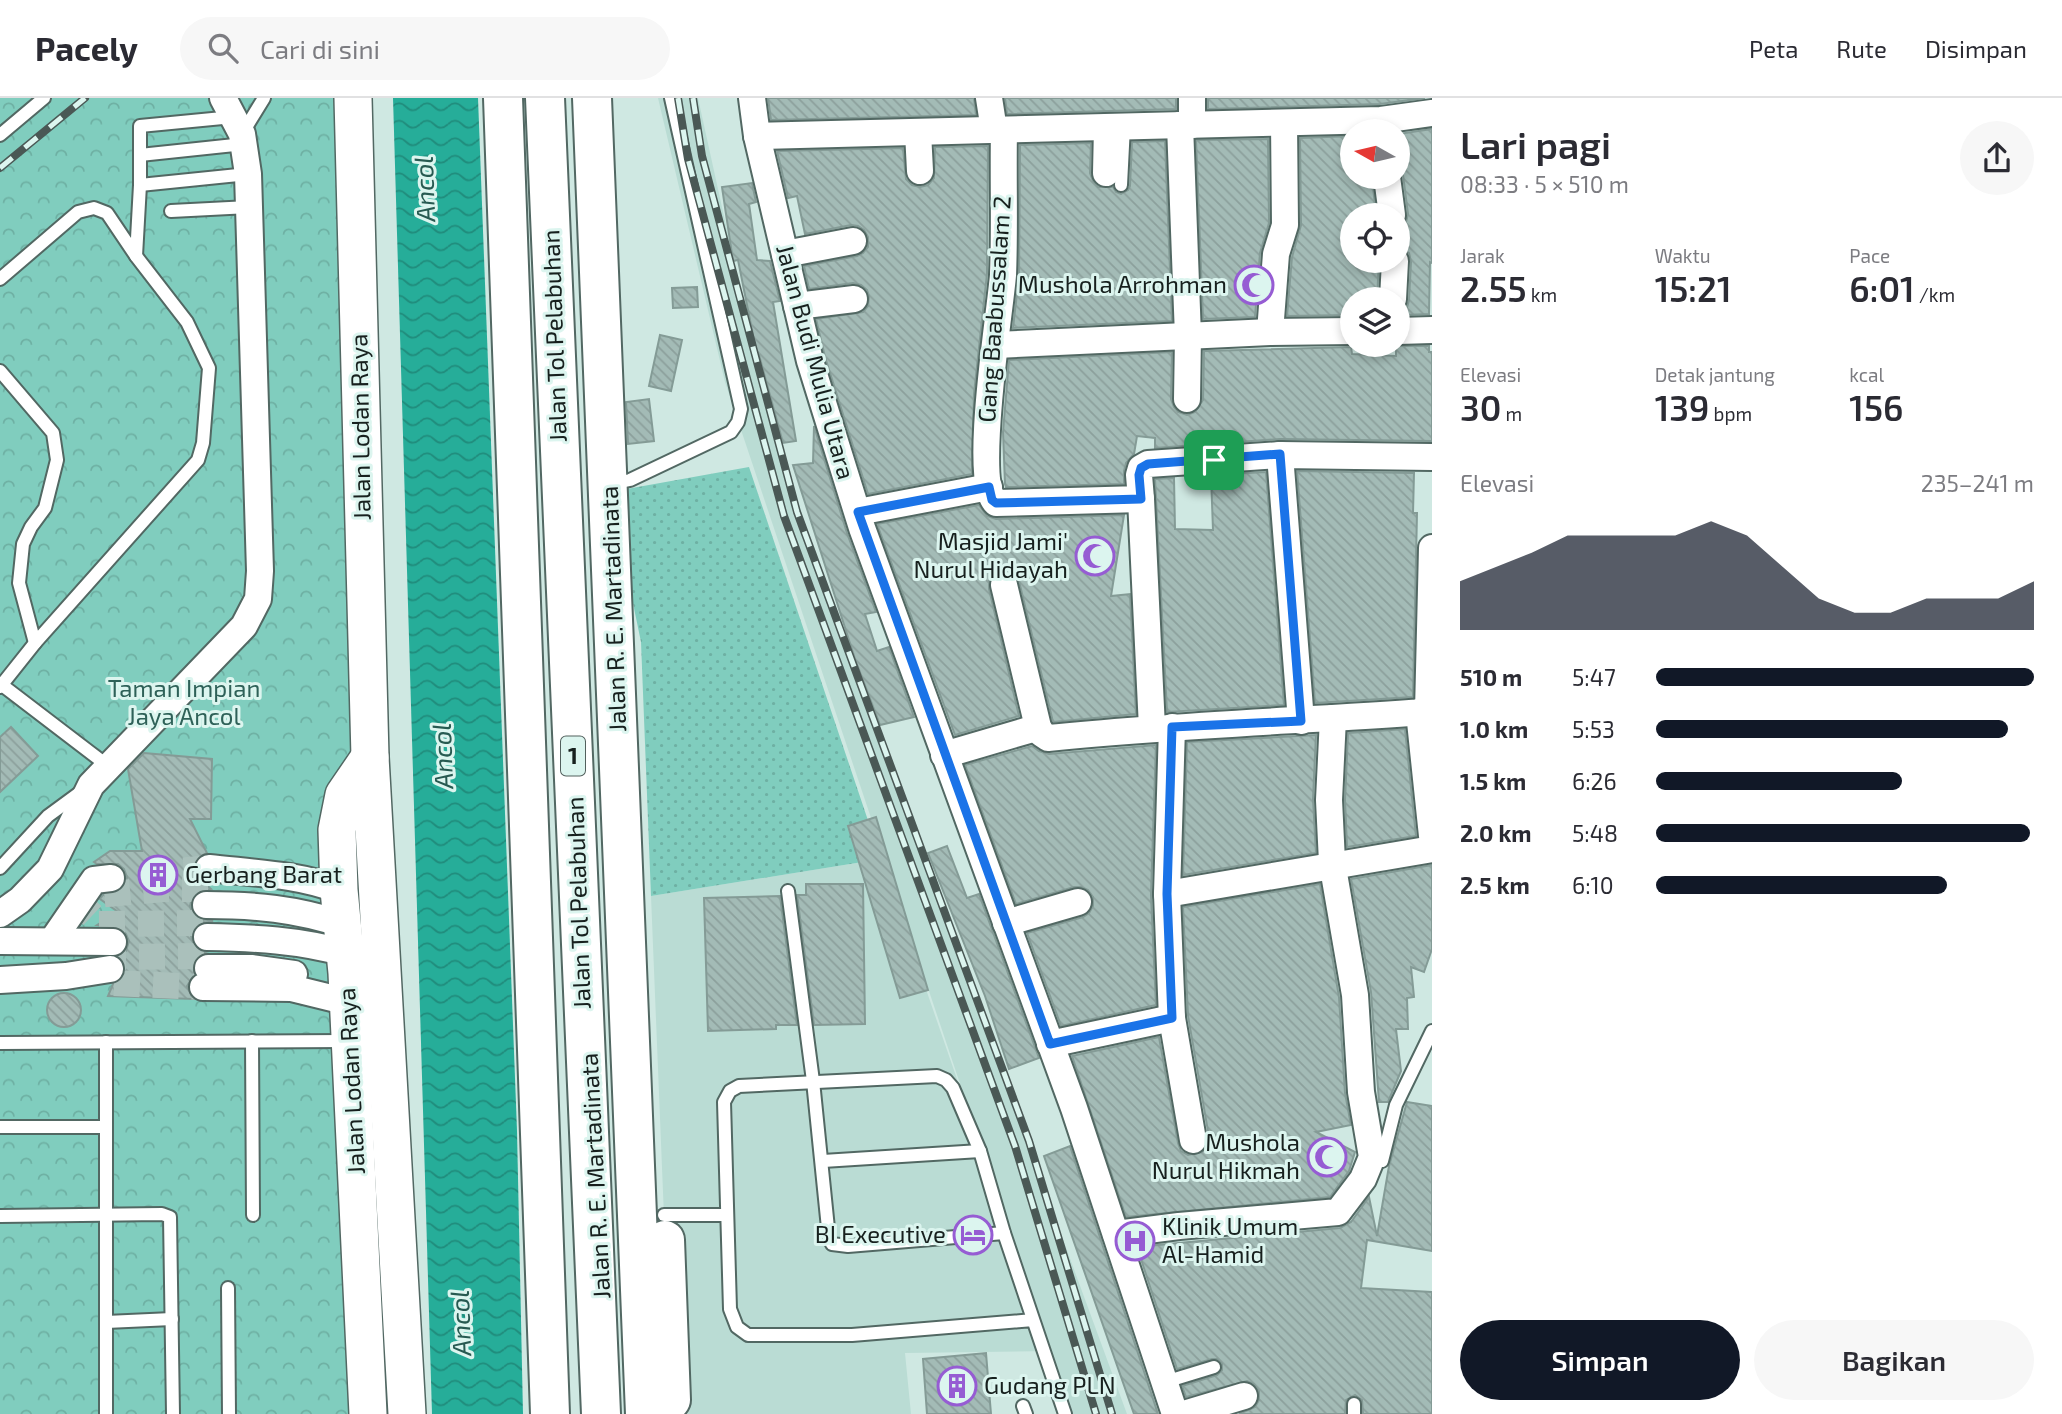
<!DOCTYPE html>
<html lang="id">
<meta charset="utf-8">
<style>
:root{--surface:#fff;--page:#f7f7f7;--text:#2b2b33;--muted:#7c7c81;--line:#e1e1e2;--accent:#111827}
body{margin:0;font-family:"Exo 2",sans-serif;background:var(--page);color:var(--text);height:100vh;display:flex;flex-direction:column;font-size:26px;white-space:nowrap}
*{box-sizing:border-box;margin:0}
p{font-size:23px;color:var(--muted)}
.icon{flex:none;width:38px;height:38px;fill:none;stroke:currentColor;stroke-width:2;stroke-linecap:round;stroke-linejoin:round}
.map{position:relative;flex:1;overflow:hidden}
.panel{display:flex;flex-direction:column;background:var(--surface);width:630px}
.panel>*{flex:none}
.needle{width:46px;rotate:278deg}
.buttons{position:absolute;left:1340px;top:21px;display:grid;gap:14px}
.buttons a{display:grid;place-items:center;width:70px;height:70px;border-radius:50%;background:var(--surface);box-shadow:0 4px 10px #0003;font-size:35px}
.pin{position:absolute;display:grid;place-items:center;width:60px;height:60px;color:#fff;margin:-30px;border-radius:14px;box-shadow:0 4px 10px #0006}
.round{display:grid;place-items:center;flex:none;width:74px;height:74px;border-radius:37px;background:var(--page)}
.overview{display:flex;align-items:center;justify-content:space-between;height:119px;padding:0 28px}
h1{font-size:38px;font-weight:600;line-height:52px}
.figures{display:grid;grid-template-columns:repeat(3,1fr);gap:10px;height:119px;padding:7px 28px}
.figures div{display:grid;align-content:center}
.figures b{font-size:35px;font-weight:600}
.figures small{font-size:19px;font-weight:400}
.figures p{font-size:19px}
.chart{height:196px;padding:14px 28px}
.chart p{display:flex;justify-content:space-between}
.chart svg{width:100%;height:126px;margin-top:7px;fill:var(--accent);opacity:.7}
.cta{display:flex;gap:14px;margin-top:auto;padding:14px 28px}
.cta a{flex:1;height:80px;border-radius:42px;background:var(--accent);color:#fff;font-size:28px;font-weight:600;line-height:80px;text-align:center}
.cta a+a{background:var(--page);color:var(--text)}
ul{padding:0 28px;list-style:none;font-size:23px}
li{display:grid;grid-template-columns:112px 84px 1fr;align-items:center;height:52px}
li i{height:18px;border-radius:9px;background:var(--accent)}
header{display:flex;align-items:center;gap:42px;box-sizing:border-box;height:98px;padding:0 35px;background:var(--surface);border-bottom:2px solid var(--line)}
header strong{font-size:33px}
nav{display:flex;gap:38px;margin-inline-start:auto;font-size:24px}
.search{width:490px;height:63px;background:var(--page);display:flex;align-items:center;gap:18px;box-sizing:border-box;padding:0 24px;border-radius:38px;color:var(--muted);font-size:26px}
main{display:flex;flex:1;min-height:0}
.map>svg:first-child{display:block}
.built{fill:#badcd4}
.grass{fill:url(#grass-dots)}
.park{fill:url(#park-crowns)}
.water{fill:url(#water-waves)}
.building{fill:url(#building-back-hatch);stroke:#849b96;stroke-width:2}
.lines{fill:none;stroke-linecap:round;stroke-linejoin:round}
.minor-tunnel{stroke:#aac0bb;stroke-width:26;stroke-dasharray:26 13;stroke-linecap:butt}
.service-casing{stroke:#526863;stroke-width:16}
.minor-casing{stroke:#526863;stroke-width:30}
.secondary-casing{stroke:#526863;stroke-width:40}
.trunk-casing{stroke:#526863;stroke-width:42}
.motorway-casing{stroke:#526863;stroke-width:42}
.service{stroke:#fff;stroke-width:12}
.minor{stroke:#fff;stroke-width:26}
.secondary{stroke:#fff;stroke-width:37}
.trunk{stroke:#fff;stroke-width:38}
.motorway{stroke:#fff;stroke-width:38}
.rail-casing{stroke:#4a5855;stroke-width:8}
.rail{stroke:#dcf5ef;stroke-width:5;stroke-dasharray:16;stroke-linecap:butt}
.route-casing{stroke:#fff;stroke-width:14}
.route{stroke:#1a73e8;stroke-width:9}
.labels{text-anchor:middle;stroke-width:6;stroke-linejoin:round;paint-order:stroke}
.shield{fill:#dcf5ef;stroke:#52605d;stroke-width:2}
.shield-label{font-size:23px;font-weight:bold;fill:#17201e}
.poi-label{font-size:24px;fill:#17201e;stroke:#dcf5ef;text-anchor:end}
.street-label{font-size:24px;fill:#17201e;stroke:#dcf5ef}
.park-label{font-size:24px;fill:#2e6158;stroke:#dcf5ef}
.water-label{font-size:26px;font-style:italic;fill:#275a51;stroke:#dcf5ef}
</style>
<header>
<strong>Pacely</strong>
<div class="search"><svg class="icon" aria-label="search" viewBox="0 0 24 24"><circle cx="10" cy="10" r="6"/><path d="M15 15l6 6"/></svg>Cari di sini</div>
<nav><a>Peta</a><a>Rute</a><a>Disimpan</a></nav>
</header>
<main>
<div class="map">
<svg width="1432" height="1316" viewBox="0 0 1432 1316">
<defs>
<pattern id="grass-dots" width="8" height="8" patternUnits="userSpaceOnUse" patternTransform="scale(1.75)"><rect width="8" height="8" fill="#80cdbe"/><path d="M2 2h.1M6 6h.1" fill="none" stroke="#6eb0a3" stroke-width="1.8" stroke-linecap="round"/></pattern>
<pattern id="park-crowns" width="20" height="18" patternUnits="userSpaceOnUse" patternTransform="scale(1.75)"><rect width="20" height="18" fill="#80cdbe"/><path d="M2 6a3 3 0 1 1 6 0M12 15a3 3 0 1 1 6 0" fill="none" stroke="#6eb0a3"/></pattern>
<pattern id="water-waves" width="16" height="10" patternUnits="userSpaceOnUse" patternTransform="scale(1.75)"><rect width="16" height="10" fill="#26ad99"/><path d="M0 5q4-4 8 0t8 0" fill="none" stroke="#208c7c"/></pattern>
<pattern id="building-back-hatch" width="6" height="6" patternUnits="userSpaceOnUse" patternTransform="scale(1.75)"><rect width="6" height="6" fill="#a3bbb6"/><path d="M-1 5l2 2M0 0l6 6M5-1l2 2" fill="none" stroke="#8ca09c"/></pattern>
</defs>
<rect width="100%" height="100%" fill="#cfe8e2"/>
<!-- built -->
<polygon class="built" points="658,0 698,0 756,264 824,489 1127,1316 1072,1316 1050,1253 905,1255 911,1316 672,1316 651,798 881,761 1005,1120 725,284"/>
<!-- grass -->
<polygon class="grass" points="749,369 881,761 651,798 641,544 610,394"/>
<!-- park -->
<polygon class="park" points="0,0 353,0 370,659 344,697 368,1316 0,1316"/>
<!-- water -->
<polygon class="water" points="393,0 478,0 517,1033 523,1316 432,1316"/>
<!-- building -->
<g class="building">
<polygon points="768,0 974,0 976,17 771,22"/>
<polygon points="1005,0 1176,0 1176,11 1007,16"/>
<polygon points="1208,0 1425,0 1380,6 1208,11"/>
<polygon points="1432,31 1432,165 1430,164 1429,216 1405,217 1409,202 1411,164 1409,155 1398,148 1398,131 1406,124 1408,116 1403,77 1398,68 1398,36"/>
<polygon points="1353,38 1353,79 1372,79 1376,117 1353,117 1353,163 1379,163 1377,201 1353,201 1352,217 1287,218 1292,159 1301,127 1300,40"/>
<polygon points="1268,41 1269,125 1260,155 1255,219 1203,221 1196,42"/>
<polygon points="1165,43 1172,223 1013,230 1019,178 1020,47 1091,45 1090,75 1093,83 1098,89 1113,89 1116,94 1121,96 1128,92 1130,88 1132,44"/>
<polygon points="988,48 987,176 974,296 972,376 868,396 825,259 816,221 863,214 868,208 869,198 867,192 861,187 853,185 809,191 804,168 857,158 863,155 868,149 868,139 864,132 858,128 851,127 805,136 797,98 788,100 777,53 903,50 906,81 912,87 920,89 928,87 934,80 935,49"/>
<polygon points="752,85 756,104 749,106 757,162 770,163 780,203 773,204 796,343 783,345 759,257 757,257 738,162 733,163 722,89"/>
<polygon points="697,189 698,209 673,210 672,190"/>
<polygon points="660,237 682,242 671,293 649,288"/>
<polygon points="1396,248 1429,248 1429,254 1432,254 1432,343 1280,341 1155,350 1155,340 1137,338 1134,356 1126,365 1124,373 1124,386 1006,389 1005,386 1003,334 1009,262 1172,254 1171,301 1174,309 1178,314 1187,317 1195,314 1203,302 1204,253 1351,249 1352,256 1396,258"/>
<polygon points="649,301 654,343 628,346 626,304"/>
<polygon points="814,328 847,435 876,514 865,516 877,553 889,549 914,619 880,627 855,561 793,367 813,365"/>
<polygon points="1297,373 1414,375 1413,415 1417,415 1413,599 1315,605"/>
<polygon points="1266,374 1284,607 1167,614 1155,381 1174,380 1175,431 1213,432 1211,377"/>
<polygon points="979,407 987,418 996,421 1124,417 1111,498 1130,496 1136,616 1053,624 1019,483 1015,476 1009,472 1001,472 993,476 989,483 989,491 1019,618 955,637 877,426"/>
<polygon points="11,629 38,658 0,694 0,639"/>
<polygon points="1405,631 1416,738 1347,749 1345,702 1348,635"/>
<polygon points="1316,637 1313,701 1316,755 1183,777 1187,644"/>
<polygon points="1156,647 1151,797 1156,907 1061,928 1027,835 1083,819 1089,815 1093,808 1093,799 1088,792 1081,789 1074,789 1016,806 965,667 1032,648 1039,653 1049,656"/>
<polygon points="144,655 212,661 211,721 190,721 207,755 196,761 193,768 194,776 211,791 198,794 192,800 190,808 192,814 197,820 213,823 199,826 194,830 191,838 194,847 199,853 206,855 200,857 194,863 194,877 187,888 193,901 108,898 113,886 120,883 125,876 125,868 119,858 126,853 129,843 126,836 120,830 97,827 118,814 100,801 103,797 121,792 126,786 127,779 124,771 118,766 97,766 94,764 110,753 142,753 128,671"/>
<polygon points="876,719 928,892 900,900 848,728"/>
<polygon points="947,748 967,800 979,796 1039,960 1009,971 985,898 928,755"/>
<polygon points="1432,767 1432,851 1424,874 1411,869 1414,899 1407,900 1408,931 1396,931 1401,973 1388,1004 1379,1004 1371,894 1351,781"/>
<polygon points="806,786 863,786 865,926 814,927 797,797 806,797"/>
<polygon points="1320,786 1339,899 1345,995 1351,1027 1316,1034 1355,1054 1349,1073 1330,1099 1126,1119 1072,958 1159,939 1178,1045 1181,1053 1188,1057 1202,1054 1207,1048 1209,1039 1188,918 1183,809"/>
<polygon points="780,798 797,927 776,927 776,931 708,933 704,800"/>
<circle cx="64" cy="912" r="17"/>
<polygon points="1407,1004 1432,1008 1432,1153 1367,1142 1361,1190 1432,1194 1432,1316 1363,1316 1362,1302 1355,1297 1346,1302 1345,1316 1239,1316 1255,1309 1259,1302 1259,1293 1254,1286 1247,1283 1186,1299 1182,1288 1217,1277 1222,1272 1222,1266 1217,1261 1212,1261 1177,1271 1137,1149 1340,1130 1351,1124 1369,1099 1377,1138 1389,1068"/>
<polygon points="1070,1048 1158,1316 1134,1316 1044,1058"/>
<polygon points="986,1255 991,1316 927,1316 923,1261"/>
</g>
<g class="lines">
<!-- minor-tunnel -->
<g class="minor-tunnel">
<polyline points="145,776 209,770"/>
<polyline points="74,818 93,798 98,797 164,791 211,791"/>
<polyline points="99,826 214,825"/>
<polyline points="100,859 214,858"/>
<polyline points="114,885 203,889"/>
</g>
<defs>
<g id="service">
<polyline points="242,36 264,0"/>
<polyline points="0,37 44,0"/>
<polyline points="140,57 244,46"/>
<polyline points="140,87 248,76"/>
<polyline points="1121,87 1124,28"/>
<polyline points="171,113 249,109"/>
<polyline points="136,158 140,87 140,28 233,19"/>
<polyline points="0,181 78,114 94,110 107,115 136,158 187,224 209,270 203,345 198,362 35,545 0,589"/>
<polyline points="0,273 53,335 57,362 45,410 31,429 23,446 19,485 35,545"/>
<polyline points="611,386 630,382 731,334 738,324 741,311 671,0"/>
<polyline points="2,587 108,668"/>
<polyline points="0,770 48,718 82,693"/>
<polyline points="788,793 813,983 829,1140 832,1146 848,1148 1004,1135"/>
<polyline points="252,943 253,1117"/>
<polyline points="106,944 106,1316"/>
<polyline points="0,945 346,943"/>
<polyline points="0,1029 106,1029"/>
<polyline points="823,1063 980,1053"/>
<polyline points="1382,1063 1396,1007 1432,933"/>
<polyline points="664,1117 727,1117"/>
<polyline points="0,1118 162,1116 170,1119 173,1316"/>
<polyline points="228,1190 229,1316"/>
<polyline points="1033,1222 852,1237 748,1237 737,1229 730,1211 724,1004 730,993 739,988 937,978 946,982 953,990 980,1053 1004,1135 1065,1316"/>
<polyline points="106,1224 172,1221"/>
<polyline points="1165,1284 1214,1269"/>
<polyline points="1354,1306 1354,1316"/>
<polyline points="1023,1308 1026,1316"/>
</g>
<g id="minor">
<polyline points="752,0 757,38 810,263 862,430 1074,1010 1175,1316"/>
<polyline points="989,0 994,32"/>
<polyline points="1192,0 1192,27"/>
<polyline points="1180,27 1188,238 1187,301"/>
<path d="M 1004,32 C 1003,80 1005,129 1003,177 C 1000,216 972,383 996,405 L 1141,401 L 1139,377 L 1141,370 L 1148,366 L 1280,357 L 1432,359"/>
<polyline points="918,34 920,73"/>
<polyline points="757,38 1381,22 1432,15"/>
<polyline points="1106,75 1107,29"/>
<polyline points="1387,79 1392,117"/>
<polyline points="785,156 853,143"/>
<polyline points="1393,201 1395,163"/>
<polyline points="797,208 854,201"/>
<polyline points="1398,233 1432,232"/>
<polyline points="1270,234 1276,156 1285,127 1284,25"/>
<polyline points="996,247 1270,234 1353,233"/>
<polyline points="1280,357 1301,623"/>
<polyline points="1141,401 1152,630"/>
<polyline points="858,414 989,389"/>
<path d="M 1004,487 L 1038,629 L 1042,636 L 1048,640 C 1173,627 1299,623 1425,614 L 1428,613 L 1432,450"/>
<polyline points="1419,614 1432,738"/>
<polyline points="1172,629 1167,796 1172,920 1193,1042"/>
<polyline points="944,657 1029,632"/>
<path d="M 209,770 C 253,775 298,776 339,792"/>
<polyline points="1167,796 1432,751"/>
<path d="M 206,807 C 255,807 296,811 342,826"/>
<polyline points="0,816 20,802 50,771 91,687 244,528 258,501 260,473 248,76 242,36 223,0"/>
<polyline points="1006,825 1078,804"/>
<path d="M 207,839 C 255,840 299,842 345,855"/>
<polyline points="0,843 113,844"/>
<polyline points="52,843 94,782 111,780"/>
<polyline points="208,870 251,870 294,876"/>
<polyline points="0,882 66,878 110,871"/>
<polyline points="203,889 291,890 348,904"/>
<polyline points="1050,946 1172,920"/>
<polyline points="1116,1136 1179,1128 1338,1114 1363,1081 1372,1059 1361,994 1355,897 1332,764 1329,702 1333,620"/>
<polyline points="1184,1316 1244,1298"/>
</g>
<g id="secondary">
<polyline points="353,0 370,659 407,1316"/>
<polyline points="368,1316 347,875 339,792 337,732 344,697 370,659"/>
</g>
<g id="trunk">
<polyline points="592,0 645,1316"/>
<polyline points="665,1142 671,1302"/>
</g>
<g id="motorway">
<polyline points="503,0 550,1316"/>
<polyline points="545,0 601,1316"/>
</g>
</defs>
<!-- service casing -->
<use href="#service" class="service-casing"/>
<!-- minor casing -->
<use href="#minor" class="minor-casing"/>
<!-- secondary casing -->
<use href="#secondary" class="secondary-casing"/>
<!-- trunk casing -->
<use href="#trunk" class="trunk-casing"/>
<!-- motorway casing -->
<use href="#motorway" class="motorway-casing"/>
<!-- service -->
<use href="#service" class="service"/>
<!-- minor -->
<use href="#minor" class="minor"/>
<!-- secondary -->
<use href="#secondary" class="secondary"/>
<!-- trunk -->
<use href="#trunk" class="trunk"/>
<!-- motorway -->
<use href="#motorway" class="motorway"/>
<defs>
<g id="rail">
<polyline points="678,0 688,61 784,418 1015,1048 1096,1316"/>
<polyline points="693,0 702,58 797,414 1029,1043 1112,1316"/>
<polyline points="0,70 85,0"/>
</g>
</defs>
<!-- rail casing -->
<use href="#rail" class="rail-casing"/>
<!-- rail -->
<use href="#rail" class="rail"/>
</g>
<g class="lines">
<defs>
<polygon id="route" points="1280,356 1301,623 1172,629 1167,796 1172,920 1050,946 858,414 989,389 992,402 996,405 1141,401 1139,377 1141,370 1148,366"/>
</defs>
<!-- route casing -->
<use href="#route" class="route-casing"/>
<!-- route -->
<use href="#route" class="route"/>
</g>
<!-- icons -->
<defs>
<symbol id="mosque-ring" viewBox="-11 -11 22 22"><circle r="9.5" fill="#dcf5ef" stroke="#965cd3" stroke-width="1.5"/><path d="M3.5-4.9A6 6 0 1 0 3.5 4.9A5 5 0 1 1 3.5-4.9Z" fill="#965cd3"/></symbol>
<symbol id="building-ring" viewBox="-11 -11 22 22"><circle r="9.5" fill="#dcf5ef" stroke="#965cd3" stroke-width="1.5"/><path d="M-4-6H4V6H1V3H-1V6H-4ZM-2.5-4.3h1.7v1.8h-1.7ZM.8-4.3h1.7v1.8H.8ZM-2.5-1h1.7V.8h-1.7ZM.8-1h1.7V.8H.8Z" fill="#965cd3"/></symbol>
<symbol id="hotel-ring" viewBox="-11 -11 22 22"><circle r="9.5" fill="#dcf5ef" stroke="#965cd3" stroke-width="1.5"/><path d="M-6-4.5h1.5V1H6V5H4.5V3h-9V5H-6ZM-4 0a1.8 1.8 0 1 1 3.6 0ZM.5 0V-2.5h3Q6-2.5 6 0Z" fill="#965cd3"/></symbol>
<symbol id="hospital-ring" viewBox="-11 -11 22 22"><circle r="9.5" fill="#dcf5ef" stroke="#965cd3" stroke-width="1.5"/><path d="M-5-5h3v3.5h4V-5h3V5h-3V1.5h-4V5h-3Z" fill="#965cd3"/></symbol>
</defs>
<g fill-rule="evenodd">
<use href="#mosque-ring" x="1232" y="165" width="44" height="44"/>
<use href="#mosque-ring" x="1073" y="436" width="44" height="44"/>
<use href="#building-ring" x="136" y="755" width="44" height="44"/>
<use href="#mosque-ring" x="1305" y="1037" width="44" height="44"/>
<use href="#hotel-ring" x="951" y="1115" width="44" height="44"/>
<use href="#hospital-ring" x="1113" y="1121" width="44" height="44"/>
<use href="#building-ring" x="935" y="1266" width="44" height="44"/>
</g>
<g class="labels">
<!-- shield labels -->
<rect class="shield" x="561" y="638.5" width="24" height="39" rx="5"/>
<g class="shield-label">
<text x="573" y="666">1</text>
</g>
<!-- poi labels -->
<g class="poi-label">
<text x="1227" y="195">Mushola Arrohman</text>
<text x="1068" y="452">Masjid Jami'<tspan x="1068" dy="28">Nurul Hidayah</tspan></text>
<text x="185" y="785" text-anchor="start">Gerbang Barat</text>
<text x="1300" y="1053">Mushola<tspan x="1300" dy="28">Nurul Hikmah</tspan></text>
<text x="1162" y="1137" text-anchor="start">Klinik Umum<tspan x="1162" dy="28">Al-Hamid</tspan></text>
<text x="946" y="1145">BI Executive</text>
<text x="984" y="1296" text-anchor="start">Gudang PLN</text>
</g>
<!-- street labels -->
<g class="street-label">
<text transform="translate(995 211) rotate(-86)" y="8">Gang Baabussalam 2</text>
<text transform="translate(555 238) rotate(-92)" y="8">Jalan Tol Pelabuhan</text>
<text transform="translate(815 264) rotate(75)" y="8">Jalan Budi Mulia Utara</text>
<text transform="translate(361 329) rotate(-91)" y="8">Jalan Lodan Raya</text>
<text transform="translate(614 511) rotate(-92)" y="8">Jalan R. E. Martadinata</text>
<text transform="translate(579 805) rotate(-92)" y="8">Jalan Tol Pelabuhan</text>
<text transform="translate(352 983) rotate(-93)" y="8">Jalan Lodan Raya</text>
<text transform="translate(596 1078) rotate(-93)" y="8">Jalan R. E. Martadinata</text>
</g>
<!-- park labels -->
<g class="park-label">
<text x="184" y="599">Taman Impian<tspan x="184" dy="28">Jaya Ancol</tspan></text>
</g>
<!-- water labels -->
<g class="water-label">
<text transform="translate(425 91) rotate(-92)" y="9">Ancol</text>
<text transform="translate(443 658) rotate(-92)" y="9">Ancol</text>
<text transform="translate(461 1225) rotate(-92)" y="9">Ancol</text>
</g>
</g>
</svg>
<div class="buttons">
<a><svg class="needle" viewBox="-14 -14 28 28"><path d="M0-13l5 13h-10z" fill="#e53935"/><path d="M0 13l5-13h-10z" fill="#7c7c81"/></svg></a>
<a><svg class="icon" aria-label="locate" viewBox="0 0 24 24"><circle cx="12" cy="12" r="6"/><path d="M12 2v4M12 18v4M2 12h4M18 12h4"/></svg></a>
<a><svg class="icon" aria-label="layers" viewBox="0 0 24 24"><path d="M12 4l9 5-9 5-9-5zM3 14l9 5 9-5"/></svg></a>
</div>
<div class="pin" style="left:1214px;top:362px;background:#1e9e55"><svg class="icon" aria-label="arrive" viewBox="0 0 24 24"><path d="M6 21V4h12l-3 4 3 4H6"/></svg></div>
</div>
<section class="panel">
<div class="overview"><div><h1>Lari pagi</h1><p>08:33 · 5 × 510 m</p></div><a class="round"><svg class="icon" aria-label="share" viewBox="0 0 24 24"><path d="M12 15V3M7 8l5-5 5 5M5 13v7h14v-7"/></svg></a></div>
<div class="figures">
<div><p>Jarak</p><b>2.55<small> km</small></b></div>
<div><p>Waktu</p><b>15:21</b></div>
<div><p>Pace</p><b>6:01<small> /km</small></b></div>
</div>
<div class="figures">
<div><p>Elevasi</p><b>30<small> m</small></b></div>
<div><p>Detak jantung</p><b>139<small> bpm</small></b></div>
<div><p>kcal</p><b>156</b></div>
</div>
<div class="chart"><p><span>Elevasi</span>235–241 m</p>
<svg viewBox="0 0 160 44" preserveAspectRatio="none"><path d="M0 44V27L10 22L20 17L30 11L40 11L50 11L60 11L70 6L80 11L90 22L100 33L110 38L120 38L130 33L140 33L150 33L160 27V44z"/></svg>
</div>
<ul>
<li><b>510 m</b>5:47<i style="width:100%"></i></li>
<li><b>1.0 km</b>5:53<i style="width:93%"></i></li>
<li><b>1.5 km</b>6:26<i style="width:65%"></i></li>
<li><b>2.0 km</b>5:48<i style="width:99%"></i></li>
<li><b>2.5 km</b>6:10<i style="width:77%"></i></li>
</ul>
<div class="cta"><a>Simpan</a><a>Bagikan</a></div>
</section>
</main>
